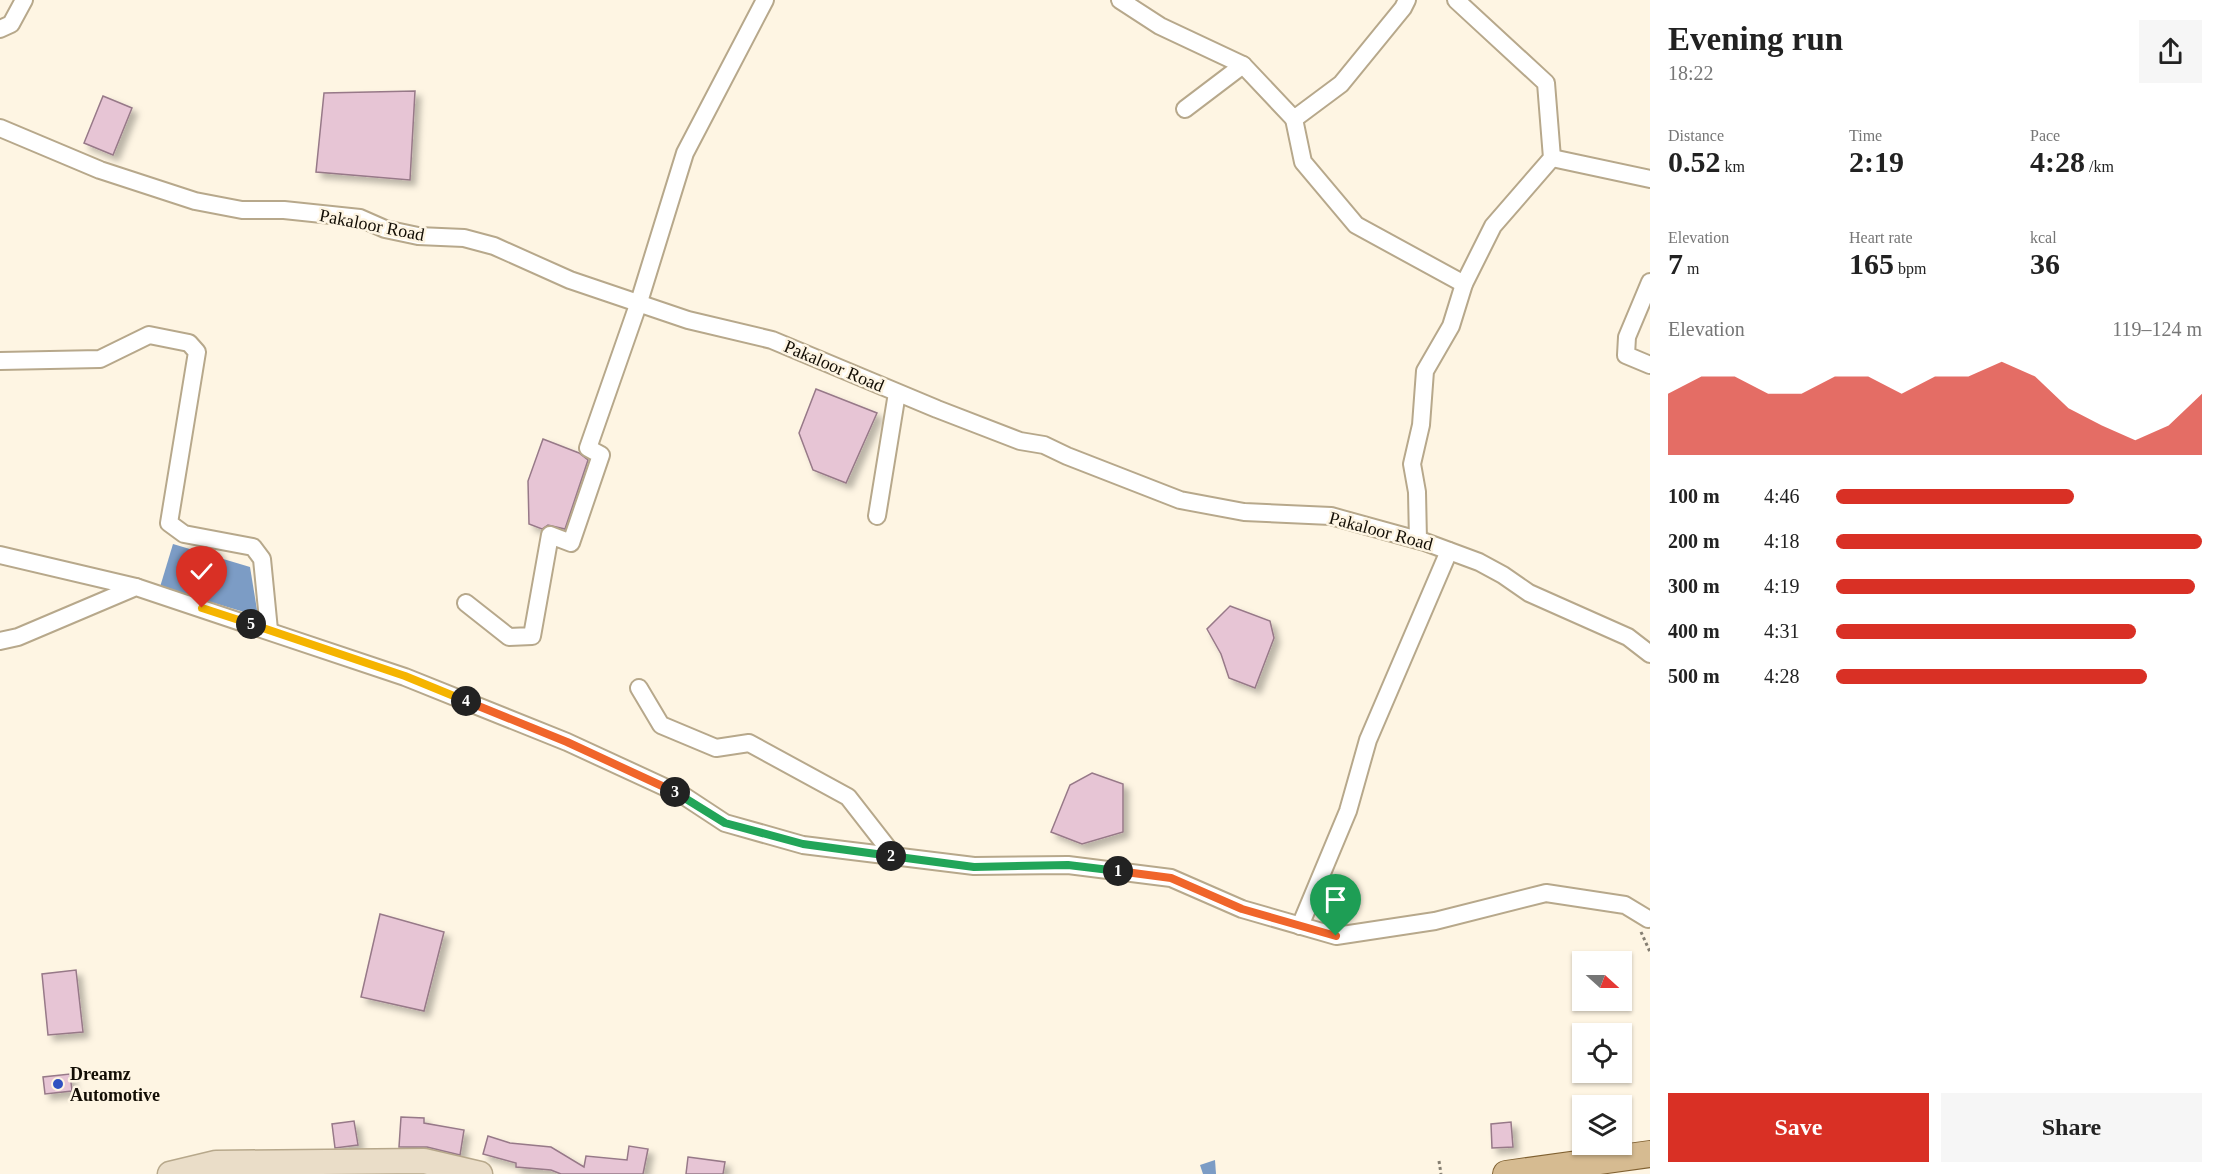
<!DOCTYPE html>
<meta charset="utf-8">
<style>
:root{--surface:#fff;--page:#f6f6f6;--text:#222;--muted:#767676;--accent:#d93025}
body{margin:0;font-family:"Times New Roman",serif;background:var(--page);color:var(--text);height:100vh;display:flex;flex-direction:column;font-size:22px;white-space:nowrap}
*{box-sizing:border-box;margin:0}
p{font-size:20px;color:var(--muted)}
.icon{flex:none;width:33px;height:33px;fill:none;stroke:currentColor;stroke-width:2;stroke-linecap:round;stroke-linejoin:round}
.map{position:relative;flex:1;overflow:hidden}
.details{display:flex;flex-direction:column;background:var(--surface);width:570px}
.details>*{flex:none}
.needle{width:39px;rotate:111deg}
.fabs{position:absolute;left:1572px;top:951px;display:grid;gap:12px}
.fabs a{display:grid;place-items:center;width:60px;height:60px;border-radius:0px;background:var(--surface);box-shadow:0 2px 4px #0004;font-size:30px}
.pin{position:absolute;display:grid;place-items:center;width:51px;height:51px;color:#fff;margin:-62px -26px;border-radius:50% 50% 50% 0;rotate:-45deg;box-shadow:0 0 6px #0007}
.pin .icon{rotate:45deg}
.km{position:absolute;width:30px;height:30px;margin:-15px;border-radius:50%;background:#222;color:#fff;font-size:16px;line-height:30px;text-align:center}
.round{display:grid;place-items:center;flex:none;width:63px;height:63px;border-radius:0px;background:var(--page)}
.overview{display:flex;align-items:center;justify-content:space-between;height:102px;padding:0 18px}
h1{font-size:33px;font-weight:800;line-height:45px}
.metrics{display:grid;grid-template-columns:repeat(3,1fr);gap:9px;height:102px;padding:6px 18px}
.metrics div{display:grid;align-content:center}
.metrics b{font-size:30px;font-weight:800}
.metrics small{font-size:16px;font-weight:400}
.metrics p{font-size:16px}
.chart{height:168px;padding:12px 18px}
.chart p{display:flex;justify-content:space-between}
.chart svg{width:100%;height:108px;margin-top:6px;fill:var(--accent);opacity:.7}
.primary-button{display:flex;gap:12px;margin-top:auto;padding:12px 18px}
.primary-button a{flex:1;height:69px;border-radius:0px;background:var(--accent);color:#fff;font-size:24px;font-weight:800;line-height:69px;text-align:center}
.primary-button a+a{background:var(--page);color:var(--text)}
ul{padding:0 18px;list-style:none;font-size:20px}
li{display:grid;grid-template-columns:96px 72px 1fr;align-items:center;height:45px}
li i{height:15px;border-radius:8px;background:var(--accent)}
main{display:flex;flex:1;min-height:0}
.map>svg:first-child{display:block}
.water{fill:#7c9cc5}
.building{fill:#e7c5d5;stroke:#977988;stroke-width:1.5;filter:url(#shadow)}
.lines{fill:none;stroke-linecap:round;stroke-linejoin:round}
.minor-casing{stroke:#b7a88b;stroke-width:20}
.secondary-casing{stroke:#b7a88b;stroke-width:27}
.primary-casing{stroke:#806131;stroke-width:28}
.path{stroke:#857e71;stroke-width:3;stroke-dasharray:3 3;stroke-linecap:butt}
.minor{stroke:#fff;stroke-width:16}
.secondary{stroke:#eaddc8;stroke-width:24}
.primary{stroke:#d6bb91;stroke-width:26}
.split-1-casing{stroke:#fff;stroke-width:12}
.split-2-casing{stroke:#fff;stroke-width:12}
.split-3-casing{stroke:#fff;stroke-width:12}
.split-4-casing{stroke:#fff;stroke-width:12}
.split-5-casing{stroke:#fff;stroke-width:12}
.split-6-casing{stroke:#fff;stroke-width:12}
.split-1{stroke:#f0652b;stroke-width:8}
.split-2{stroke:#22a559;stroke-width:8}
.split-3{stroke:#22a559;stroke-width:8}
.split-4{stroke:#f0652b;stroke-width:8}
.split-5{stroke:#f5b400;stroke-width:8}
.split-6{stroke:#f5b400;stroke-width:8}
.poi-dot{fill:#3051c1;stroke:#fef5e3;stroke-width:2}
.labels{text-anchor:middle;stroke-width:5;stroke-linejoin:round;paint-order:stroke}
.street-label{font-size:18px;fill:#130e05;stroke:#fef5e3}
.poi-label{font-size:18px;font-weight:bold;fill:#130e05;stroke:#fef5e3;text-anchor:start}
</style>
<main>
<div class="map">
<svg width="1650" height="1174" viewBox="0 0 1650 1174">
<defs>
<filter id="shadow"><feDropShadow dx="5.5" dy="5.5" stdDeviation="3" flood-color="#0004"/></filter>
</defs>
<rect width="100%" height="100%" fill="#fef5e3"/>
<!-- water -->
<g class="water">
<polygon points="173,544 250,567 258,616 160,587"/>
<polygon points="1215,1160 1216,1174 1203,1174 1200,1165"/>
</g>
<!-- building -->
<g class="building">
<polygon points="415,91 410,180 316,172 324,93"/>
<polygon points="103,96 132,108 113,155 84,143"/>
<polygon points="816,389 877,413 846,483 813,470 799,433"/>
<polygon points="543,439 579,453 588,460 565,529 548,525 542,529 529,524 528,481"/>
<polygon points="1230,606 1270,621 1274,638 1255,688 1229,678 1221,654 1207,629"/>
<polygon points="1092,773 1123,784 1123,832 1082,844 1051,832 1070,785"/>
<polygon points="380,914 444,932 424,1011 361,997"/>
<polygon points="76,970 83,1032 48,1035 42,974"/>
<polygon points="70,1074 72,1091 45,1094 43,1077"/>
<polygon points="401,1117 424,1118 424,1123 464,1130 460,1155 427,1147 399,1147"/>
<polygon points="354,1121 358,1145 335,1148 332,1124"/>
<polygon points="1511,1122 1513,1147 1492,1148 1491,1124"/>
<polygon points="488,1136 510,1143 551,1147 584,1167 586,1156 627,1160 629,1146 648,1149 643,1174 561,1174 551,1170 516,1167 516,1163 483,1154"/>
<polygon points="688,1157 725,1162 723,1174 686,1174"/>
</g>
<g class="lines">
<defs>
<g id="minor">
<polyline points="1120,0 1160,26 1243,65"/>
<polyline points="0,29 11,24 24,0"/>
<polyline points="1185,109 1243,65 1294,119 1341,84 1403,8 1407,0"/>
<polyline points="1294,119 1303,162 1356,225 1464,284"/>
<polyline points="0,128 100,170 195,201 242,210 284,210 360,218 385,229 418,236 464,238 494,246 570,280 688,320 772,340 937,409 1020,441 1044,445 1067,456 1180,500 1244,512 1331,516 1425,542 1479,562 1503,575 1529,593 1628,637 1650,654"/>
<polyline points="1552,158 1650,179"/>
<polyline points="1650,282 1627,337 1626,355 1650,365"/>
<polyline points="0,361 100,359 149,335 189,343 197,352 169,523 184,534 253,547 262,559 269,630"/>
<polyline points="877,516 897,393"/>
<polyline points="1418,540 1417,492 1412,464 1421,425 1425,371 1451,326 1464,284 1493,226 1552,158 1546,83 1456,0"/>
<polyline points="0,555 136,587"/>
<polyline points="466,603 509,637 532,636 550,535 571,543 601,455 588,448 639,302 685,153 765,0"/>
<polyline points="0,641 18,637 136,587 405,677 567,742 684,796 725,823 803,845 974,866 1068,865 1171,878 1242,909 1336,936 1435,921 1546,893 1625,905 1648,919"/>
<polyline points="639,688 661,725 716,748 749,743 848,797 894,856"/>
<polyline points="1300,926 1348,811 1368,740 1449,551"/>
</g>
<polyline id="secondary" points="170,1174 216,1163 424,1161 480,1174"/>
<polyline id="primary" points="1506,1174 1650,1154"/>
</defs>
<!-- minor casing -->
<use href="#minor" class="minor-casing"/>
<!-- secondary casing -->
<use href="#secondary" class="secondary-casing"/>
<!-- primary casing -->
<use href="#primary" class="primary-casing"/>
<!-- path -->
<g class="path">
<polyline points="1641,932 1650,952"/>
<polyline points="1439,1161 1441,1174"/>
</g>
<!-- minor -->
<use href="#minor" class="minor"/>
<!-- secondary -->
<use href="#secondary" class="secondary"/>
<!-- primary -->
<use href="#primary" class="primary"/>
</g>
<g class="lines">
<defs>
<polyline id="split-1" points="1118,871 1171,878 1242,909 1336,936"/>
<polyline id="split-2" points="891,856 974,867 1068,865 1118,871"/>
<polyline id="split-3" points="675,792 725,823 803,844 891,856"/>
<polyline id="split-4" points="466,701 567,742 675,792"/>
<polyline id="split-5" points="251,624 405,676 466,701"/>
<polyline id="split-6" points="202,608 251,624"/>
</defs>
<!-- split-1 casing -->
<use href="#split-1" class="split-1-casing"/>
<!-- split-2 casing -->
<use href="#split-2" class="split-2-casing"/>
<!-- split-3 casing -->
<use href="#split-3" class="split-3-casing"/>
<!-- split-4 casing -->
<use href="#split-4" class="split-4-casing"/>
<!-- split-5 casing -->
<use href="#split-5" class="split-5-casing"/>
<!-- split-6 casing -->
<use href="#split-6" class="split-6-casing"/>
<!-- split-1 -->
<use href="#split-1" class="split-1"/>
<!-- split-2 -->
<use href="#split-2" class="split-2"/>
<!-- split-3 -->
<use href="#split-3" class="split-3"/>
<!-- split-4 -->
<use href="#split-4" class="split-4"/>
<!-- split-5 -->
<use href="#split-5" class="split-5"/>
<!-- split-6 -->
<use href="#split-6" class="split-6"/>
</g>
<!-- markers -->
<circle class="poi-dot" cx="58" cy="1084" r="6"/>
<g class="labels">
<!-- street labels -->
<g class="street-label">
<text transform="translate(372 225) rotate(11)" y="6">Pakaloor Road</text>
<text transform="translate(834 366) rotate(23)" y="6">Pakaloor Road</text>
<text transform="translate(1381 531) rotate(15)" y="6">Pakaloor Road</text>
</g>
<!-- poi labels -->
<g class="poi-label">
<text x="70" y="1080">Dreamz<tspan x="70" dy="21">Automotive</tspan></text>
</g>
</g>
</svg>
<div class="fabs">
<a><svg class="needle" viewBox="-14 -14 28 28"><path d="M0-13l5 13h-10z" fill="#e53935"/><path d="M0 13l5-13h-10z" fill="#767676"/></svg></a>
<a><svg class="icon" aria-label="locate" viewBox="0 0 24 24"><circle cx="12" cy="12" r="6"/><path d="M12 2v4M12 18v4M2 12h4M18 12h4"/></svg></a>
<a><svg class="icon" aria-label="layers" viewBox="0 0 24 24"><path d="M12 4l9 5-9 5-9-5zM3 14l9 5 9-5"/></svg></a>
</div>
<div class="pin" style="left:1336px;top:936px;background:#1e9e55"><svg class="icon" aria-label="arrive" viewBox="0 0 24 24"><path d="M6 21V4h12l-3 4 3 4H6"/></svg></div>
<div class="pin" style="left:202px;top:608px;background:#d93025"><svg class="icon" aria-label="check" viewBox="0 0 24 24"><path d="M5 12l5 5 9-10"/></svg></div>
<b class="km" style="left:1118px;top:871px">1</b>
<b class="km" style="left:891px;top:856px">2</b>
<b class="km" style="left:675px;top:792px">3</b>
<b class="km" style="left:466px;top:701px">4</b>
<b class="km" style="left:251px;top:624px">5</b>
</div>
<section class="details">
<div class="overview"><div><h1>Evening run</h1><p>18:22</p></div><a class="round"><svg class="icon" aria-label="share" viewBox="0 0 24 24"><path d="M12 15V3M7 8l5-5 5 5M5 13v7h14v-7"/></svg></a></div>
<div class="metrics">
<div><p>Distance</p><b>0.52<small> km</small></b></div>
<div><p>Time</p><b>2:19</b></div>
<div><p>Pace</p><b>4:28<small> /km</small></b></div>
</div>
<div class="metrics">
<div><p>Elevation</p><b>7<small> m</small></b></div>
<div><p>Heart rate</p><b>165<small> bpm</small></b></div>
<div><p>kcal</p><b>36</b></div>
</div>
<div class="chart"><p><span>Elevation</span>119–124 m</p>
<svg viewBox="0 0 160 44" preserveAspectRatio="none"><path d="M0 44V19L10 12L20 12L30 19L40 19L50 12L60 12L70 19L80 12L90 12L100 6L110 12L120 25L130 32L140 38L150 32L160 19V44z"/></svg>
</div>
<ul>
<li><b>100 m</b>4:46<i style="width:65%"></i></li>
<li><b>200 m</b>4:18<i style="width:100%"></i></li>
<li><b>300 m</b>4:19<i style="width:98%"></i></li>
<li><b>400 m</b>4:31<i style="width:82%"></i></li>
<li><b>500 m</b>4:28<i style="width:85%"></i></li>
</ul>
<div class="primary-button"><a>Save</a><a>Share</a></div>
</section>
</main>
